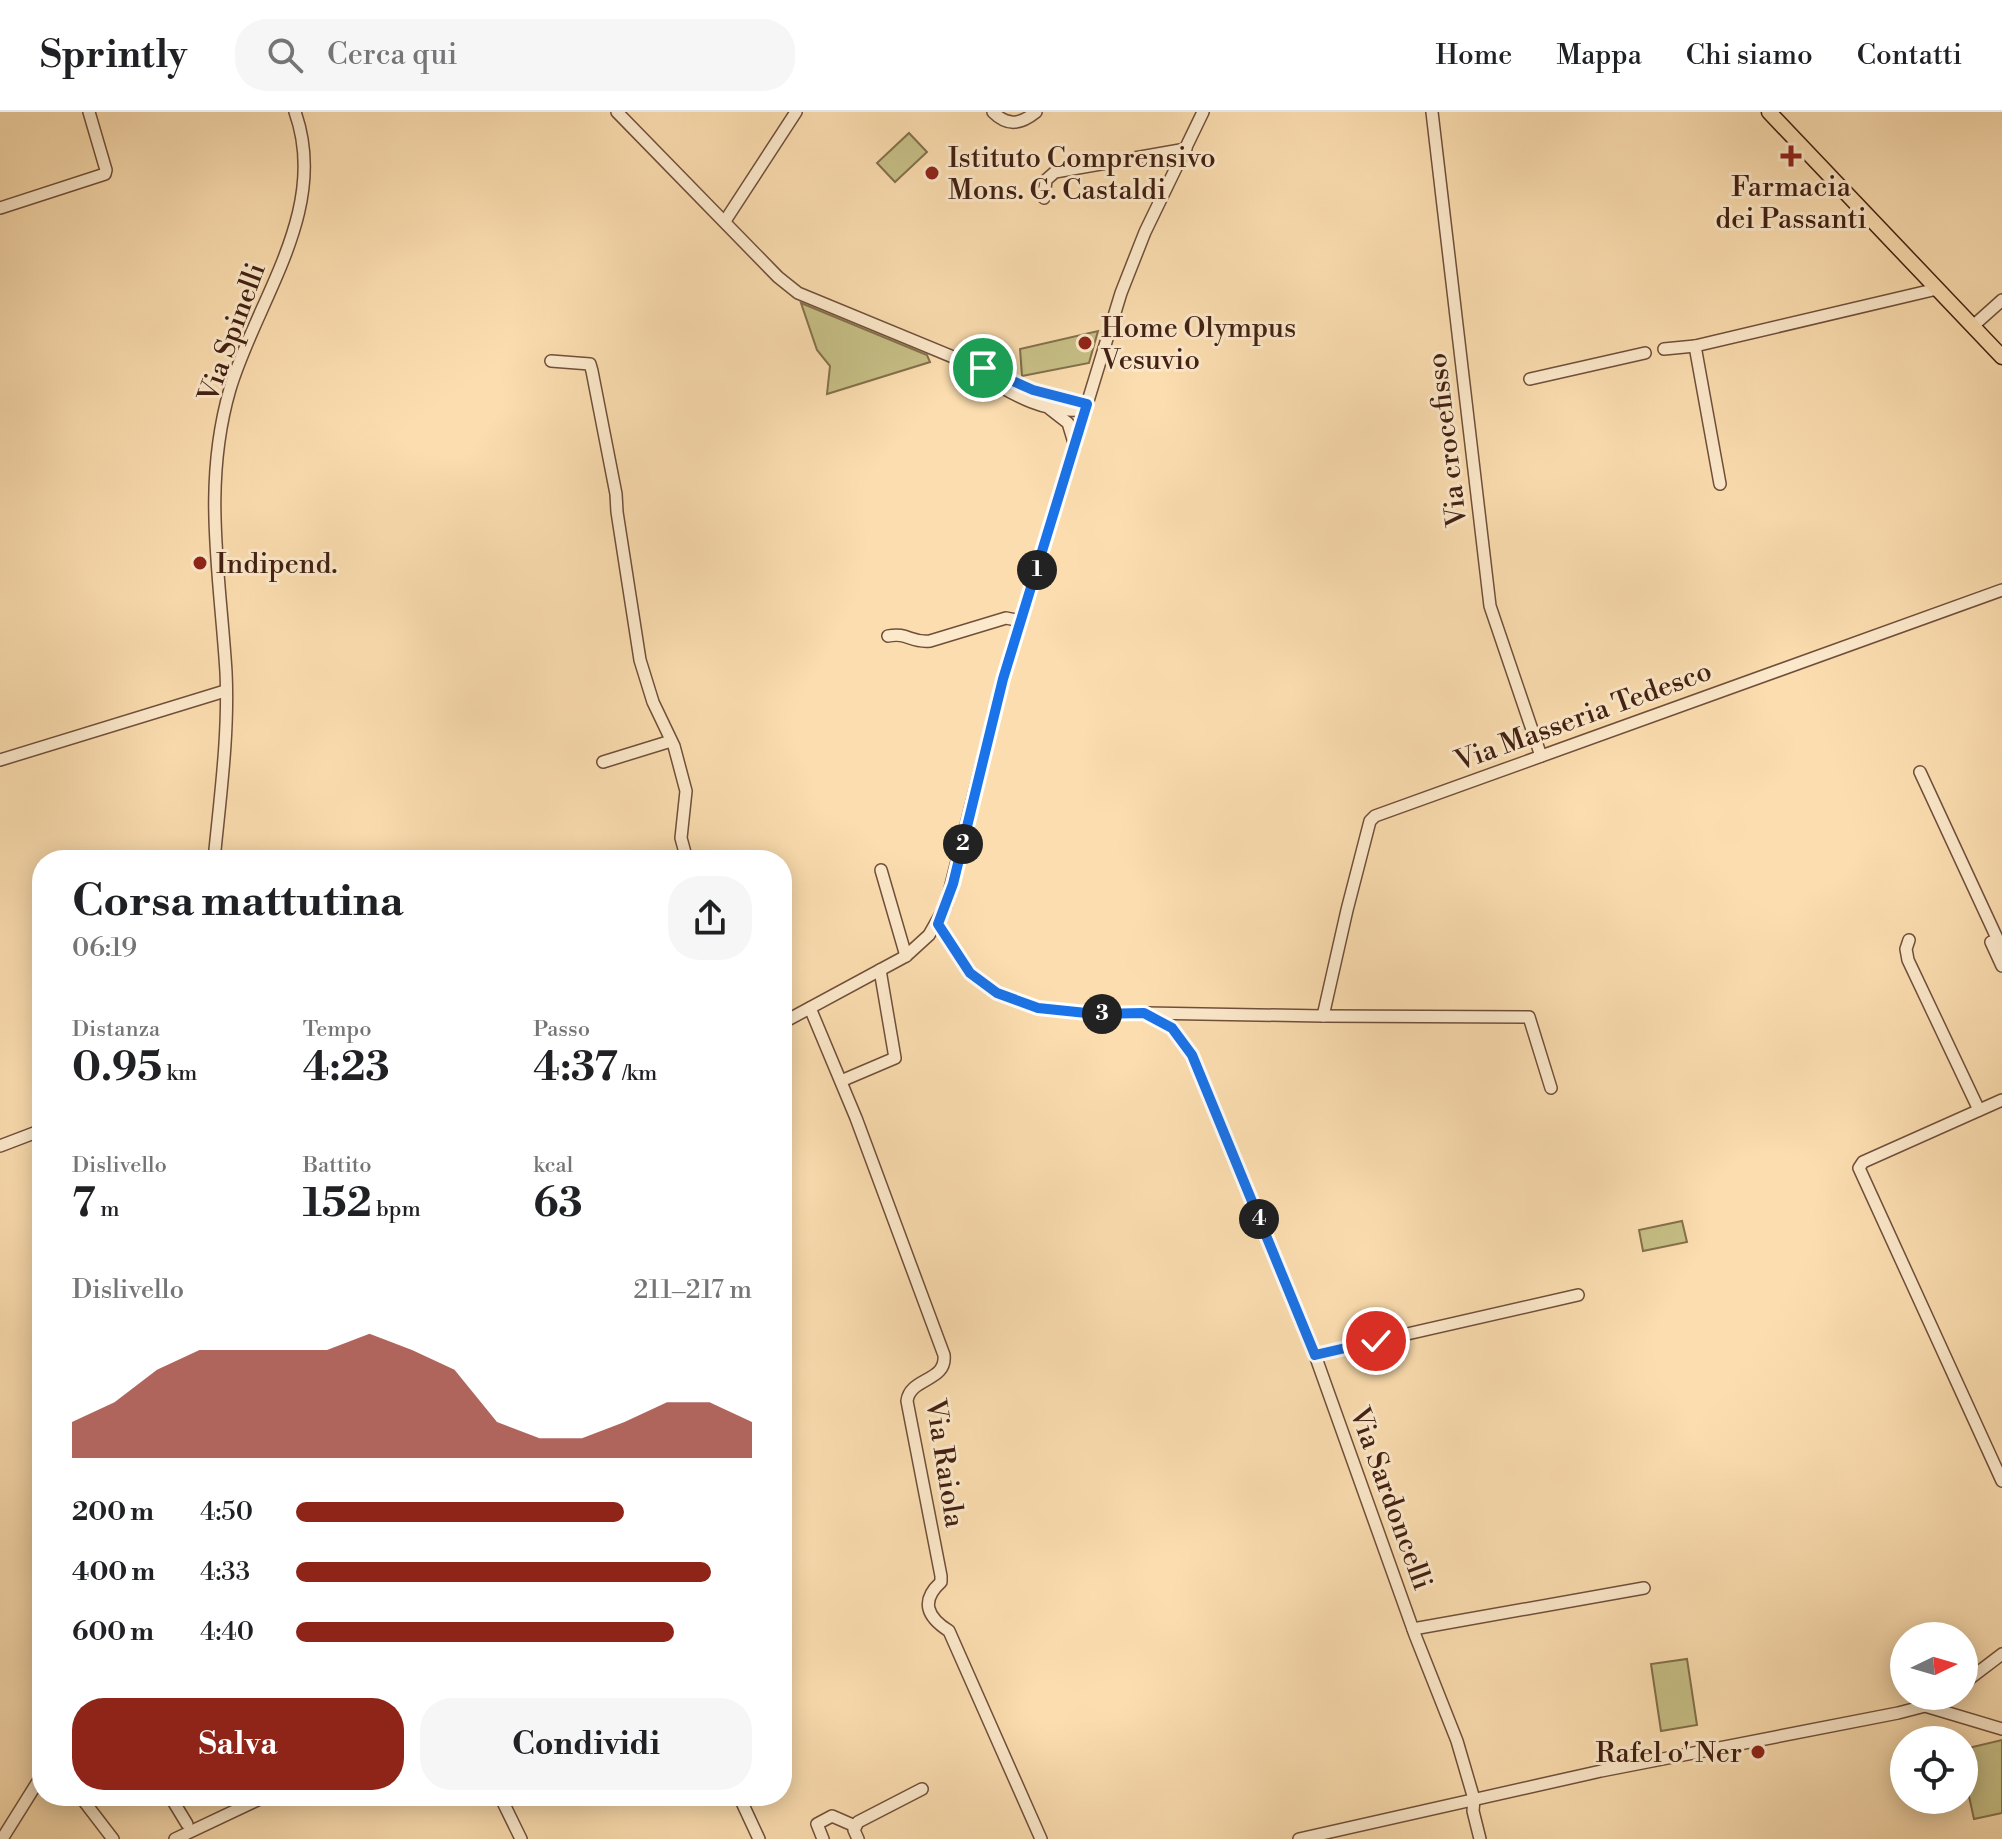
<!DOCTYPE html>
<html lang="it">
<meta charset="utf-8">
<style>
:root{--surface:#fff;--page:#f6f6f6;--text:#202124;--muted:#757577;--line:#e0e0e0;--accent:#8f2418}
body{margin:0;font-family:"Libre Bodoni",serif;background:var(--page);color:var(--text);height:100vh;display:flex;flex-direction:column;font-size:30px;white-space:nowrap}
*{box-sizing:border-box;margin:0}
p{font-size:26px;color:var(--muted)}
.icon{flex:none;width:44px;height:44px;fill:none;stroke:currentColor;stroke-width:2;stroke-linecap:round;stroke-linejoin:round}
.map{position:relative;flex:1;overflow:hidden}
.side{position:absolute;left:32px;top:738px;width:760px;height:956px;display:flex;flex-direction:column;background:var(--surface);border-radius:32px;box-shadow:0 4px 20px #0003}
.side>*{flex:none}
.needle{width:52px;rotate:85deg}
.buttons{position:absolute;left:1890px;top:1510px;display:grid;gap:16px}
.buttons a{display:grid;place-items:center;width:88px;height:88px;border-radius:50%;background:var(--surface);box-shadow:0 4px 20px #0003;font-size:40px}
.pin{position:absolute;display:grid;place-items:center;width:68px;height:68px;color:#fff;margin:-34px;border:4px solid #fff;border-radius:50%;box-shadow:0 2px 8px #0007}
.km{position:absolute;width:40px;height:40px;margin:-20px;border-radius:50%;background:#222;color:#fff;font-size:22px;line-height:40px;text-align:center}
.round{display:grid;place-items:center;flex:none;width:84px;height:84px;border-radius:32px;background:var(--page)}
.headline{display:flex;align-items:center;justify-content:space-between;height:136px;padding:0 40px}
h1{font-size:44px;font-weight:700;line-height:60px}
.stats{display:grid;grid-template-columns:repeat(3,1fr);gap:12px;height:136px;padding:8px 40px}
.stats div{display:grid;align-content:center}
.stats b{font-size:40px;font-weight:700}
.stats small{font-size:22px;font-weight:400}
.stats p{font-size:22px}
.chart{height:224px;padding:16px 40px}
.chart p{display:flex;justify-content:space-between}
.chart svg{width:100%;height:144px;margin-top:8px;fill:var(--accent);opacity:.7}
.button{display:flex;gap:16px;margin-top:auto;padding:16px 40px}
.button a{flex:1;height:92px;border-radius:32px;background:var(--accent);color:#fff;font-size:32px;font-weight:700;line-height:92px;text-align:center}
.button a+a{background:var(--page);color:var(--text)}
ul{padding:0 40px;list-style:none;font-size:26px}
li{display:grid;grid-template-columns:128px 96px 1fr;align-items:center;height:60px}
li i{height:20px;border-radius:10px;background:var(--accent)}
header{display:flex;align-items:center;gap:48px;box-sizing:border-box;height:112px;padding:0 40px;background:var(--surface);border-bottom:2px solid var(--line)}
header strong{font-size:38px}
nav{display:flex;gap:44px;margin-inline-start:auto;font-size:28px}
.search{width:560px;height:72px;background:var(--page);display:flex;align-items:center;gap:20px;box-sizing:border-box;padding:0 28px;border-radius:32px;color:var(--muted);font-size:30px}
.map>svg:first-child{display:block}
.green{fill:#c6bf86;stroke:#84704c;stroke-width:2}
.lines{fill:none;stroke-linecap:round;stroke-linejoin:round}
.minor-casing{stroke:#704f3a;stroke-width:14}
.major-casing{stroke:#422013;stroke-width:17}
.minor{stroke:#fce9cb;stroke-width:11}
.major{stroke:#fbddaf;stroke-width:14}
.route-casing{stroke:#fff;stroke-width:16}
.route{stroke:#1a73e8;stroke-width:10}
.poi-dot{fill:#8f2418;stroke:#fce9cb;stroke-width:3}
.labels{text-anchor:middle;stroke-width:6;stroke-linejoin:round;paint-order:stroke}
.poi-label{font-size:28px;fill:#422013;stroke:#fce9cb;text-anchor:start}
.street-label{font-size:28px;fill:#422013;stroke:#fce9cb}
</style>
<header>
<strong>Sprintly</strong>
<div class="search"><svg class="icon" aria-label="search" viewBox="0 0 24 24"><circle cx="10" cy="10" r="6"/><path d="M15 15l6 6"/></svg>Cerca qui</div>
<nav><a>Home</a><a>Mappa</a><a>Chi siamo</a><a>Contatti</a></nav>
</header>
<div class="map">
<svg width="2002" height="1727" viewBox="0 0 2002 1727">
<rect width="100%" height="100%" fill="#fbddaf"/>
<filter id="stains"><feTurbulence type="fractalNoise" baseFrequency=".0025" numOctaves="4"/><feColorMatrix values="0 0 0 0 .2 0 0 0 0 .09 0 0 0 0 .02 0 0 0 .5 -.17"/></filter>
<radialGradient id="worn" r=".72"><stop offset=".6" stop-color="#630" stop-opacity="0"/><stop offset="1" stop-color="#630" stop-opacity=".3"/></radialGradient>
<!-- green -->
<g class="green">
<polygon points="909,21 927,40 895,70 877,51"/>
<polygon points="801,191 927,243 930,250 827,282 830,254 817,238"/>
<polygon points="1098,219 1089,251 1022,264 1020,237"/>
<polygon points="1682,1109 1687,1130 1643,1139 1639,1118"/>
<polygon points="1687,1547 1697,1613 1661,1619 1651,1552"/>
<polygon points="2002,1628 2002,1701 1974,1707 1964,1662 1964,1637"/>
</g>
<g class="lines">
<defs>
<g id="minor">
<polyline points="617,0 778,165 798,181 1033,278 1087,292"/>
<path d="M 993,0 C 1008,15 1021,12 1036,0"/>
<polyline points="1432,0 1490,494 1541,644"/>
<polyline points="1044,86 1046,68 1055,60 1186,37"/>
<polyline points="0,96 105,62 106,58 89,0"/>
<polyline points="725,109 796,0"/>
<polyline points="1973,214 2002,188"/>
<polyline points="1664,237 1695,234"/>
<polyline points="551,249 590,252 592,259 616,382 617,400 640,548 653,590 674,634 686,679 681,726 687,748"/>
<path d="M 971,257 C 1006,278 1043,304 1086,297"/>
<polyline points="1530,267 1645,241"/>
<polyline points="1050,297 1068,311 1075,334"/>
<polyline points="1720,372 1695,234 1937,177"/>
<path d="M 888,524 C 908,520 910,531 930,529 L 1006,506 L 1021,509"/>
<polyline points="0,648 225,579"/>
<polyline points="603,650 671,629"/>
<polyline points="1920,660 2002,837"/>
<path d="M 214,748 C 220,686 229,622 226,560 C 220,463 202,373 230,277 C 257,187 330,98 295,0"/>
<polyline points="881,758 906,844"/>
<polyline points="938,812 970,861 997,881 1038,896 1096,902 1144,901 1172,916 1192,943 1315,1243 1415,1523 1457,1629 1474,1687 1473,1699 1480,1727"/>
<polyline points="1909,828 1906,837 1908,848 1979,998"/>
<polyline points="1991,830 2002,854"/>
<path d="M 810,896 L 856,1006 L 944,1243 C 947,1270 910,1265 907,1289 L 941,1464 L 941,1470 C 920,1489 927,1505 949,1519 L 1041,1727"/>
<polyline points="1146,901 1323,904 1347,798 1370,709 1375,704 2002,478"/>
<polyline points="1323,904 1529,905 1551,976"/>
<polyline points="782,911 906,844 929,823 946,793 1003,567 1121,181 1145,120 1203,0"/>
<polyline points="841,969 895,946 880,858"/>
<polyline points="2002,988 1863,1050 1859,1056 2002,1369"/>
<polyline points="0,1034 42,1018"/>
<polyline points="1315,1243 1578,1183"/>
<polyline points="1413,1517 1644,1476"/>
<polyline points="1964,1571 2002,1542"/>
<polyline points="1925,1594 2002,1617"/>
<polyline points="80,1684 113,1727"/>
<polyline points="170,1684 187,1712"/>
<polyline points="500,1684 521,1727"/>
<polyline points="739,1684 759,1727"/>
<polyline points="2,1727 42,1663"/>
<polyline points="175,1727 266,1684"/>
<polyline points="823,1727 817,1712 832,1704 855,1714"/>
<polyline points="858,1727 854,1718 858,1710 922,1677"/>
<polyline points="1299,1727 1601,1659 1898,1601 1925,1594 1943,1584"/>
</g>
<polyline id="major" points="1769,0 2002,245"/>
</defs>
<!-- minor casing -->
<use href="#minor" class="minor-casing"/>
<!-- major casing -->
<use href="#major" class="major-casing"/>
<!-- minor -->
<use href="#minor" class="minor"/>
<!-- major -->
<use href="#major" class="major"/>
</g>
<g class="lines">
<defs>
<polyline id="route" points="983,256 1033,278 1087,292 1003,567 953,772 938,812 970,861 997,881 1038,896 1096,902 1144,901 1172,916 1192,943 1315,1243 1376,1229"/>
</defs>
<!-- route casing -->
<use href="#route" class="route-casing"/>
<!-- route -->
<use href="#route" class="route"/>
</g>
<!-- markers -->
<g class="poi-dot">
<path d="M1787 32h8v8h8v8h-8v8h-8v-8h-8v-8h8z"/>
<circle cx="932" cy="61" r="8"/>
<circle cx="1085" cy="231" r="8"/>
<circle cx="200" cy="451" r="8"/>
<circle cx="1758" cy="1640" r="8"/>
</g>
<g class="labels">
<!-- poi labels -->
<g class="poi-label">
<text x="948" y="55">Istituto Comprensivo<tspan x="948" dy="32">Mons. G. Castaldi</tspan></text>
<text x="1791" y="84" text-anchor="middle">Farmacia<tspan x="1791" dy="32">dei Passanti</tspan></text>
<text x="1101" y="225">Home Olympus<tspan x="1101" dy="32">Vesuvio</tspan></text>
<text x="216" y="461">Indipend.</text>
<text x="1742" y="1650" text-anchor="end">Rafel o' Ner</text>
</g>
<!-- street labels -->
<g class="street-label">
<text transform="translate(231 220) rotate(-70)" y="10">Via Spinelli</text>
<text transform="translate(1446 328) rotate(-97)" y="10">Via crocefisso</text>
<text transform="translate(1583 603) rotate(-20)" y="10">Via Masseria Tedesco</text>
<text transform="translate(946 1351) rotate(81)" y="10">Via Raiola</text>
<text transform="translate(1392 1386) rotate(70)" y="10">Via Sardoncelli</text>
</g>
</g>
<rect width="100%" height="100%" filter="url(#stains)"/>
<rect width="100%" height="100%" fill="url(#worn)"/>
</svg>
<div class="buttons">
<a><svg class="needle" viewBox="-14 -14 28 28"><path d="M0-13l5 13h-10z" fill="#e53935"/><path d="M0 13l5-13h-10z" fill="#757577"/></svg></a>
<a><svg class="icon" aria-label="locate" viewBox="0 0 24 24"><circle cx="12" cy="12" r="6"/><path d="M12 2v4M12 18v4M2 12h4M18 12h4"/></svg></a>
</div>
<div class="pin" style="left:983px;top:256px;background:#1e9e55"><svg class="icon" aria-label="arrive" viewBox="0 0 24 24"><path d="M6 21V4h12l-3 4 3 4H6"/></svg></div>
<div class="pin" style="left:1376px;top:1229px;background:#d93025"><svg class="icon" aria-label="check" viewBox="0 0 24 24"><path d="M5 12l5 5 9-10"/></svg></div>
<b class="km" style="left:1037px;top:458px">1</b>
<b class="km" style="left:963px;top:732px">2</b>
<b class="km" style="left:1102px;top:902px">3</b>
<b class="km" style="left:1259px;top:1107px">4</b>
<section class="side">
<div class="headline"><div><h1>Corsa mattutina</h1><p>06:19</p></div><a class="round"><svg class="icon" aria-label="share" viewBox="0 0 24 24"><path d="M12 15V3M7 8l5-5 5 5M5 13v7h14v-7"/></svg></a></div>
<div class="stats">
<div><p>Distanza</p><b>0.95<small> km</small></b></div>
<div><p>Tempo</p><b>4:23</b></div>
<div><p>Passo</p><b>4:37<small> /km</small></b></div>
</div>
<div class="stats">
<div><p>Dislivello</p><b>7<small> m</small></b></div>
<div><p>Battito</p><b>152<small> bpm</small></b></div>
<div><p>kcal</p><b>63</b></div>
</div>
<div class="chart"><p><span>Dislivello</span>211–217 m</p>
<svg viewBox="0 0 160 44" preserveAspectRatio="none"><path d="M0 44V33L10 27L20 17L30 11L40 11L50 11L60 11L70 6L80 11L90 17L100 33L110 38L120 38L130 33L140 27L150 27L160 33V44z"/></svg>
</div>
<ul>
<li><b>200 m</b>4:50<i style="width:72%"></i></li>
<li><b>400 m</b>4:33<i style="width:91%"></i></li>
<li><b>600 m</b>4:40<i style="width:83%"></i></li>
</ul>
<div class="button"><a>Salva</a><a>Condividi</a></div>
</section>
</div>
